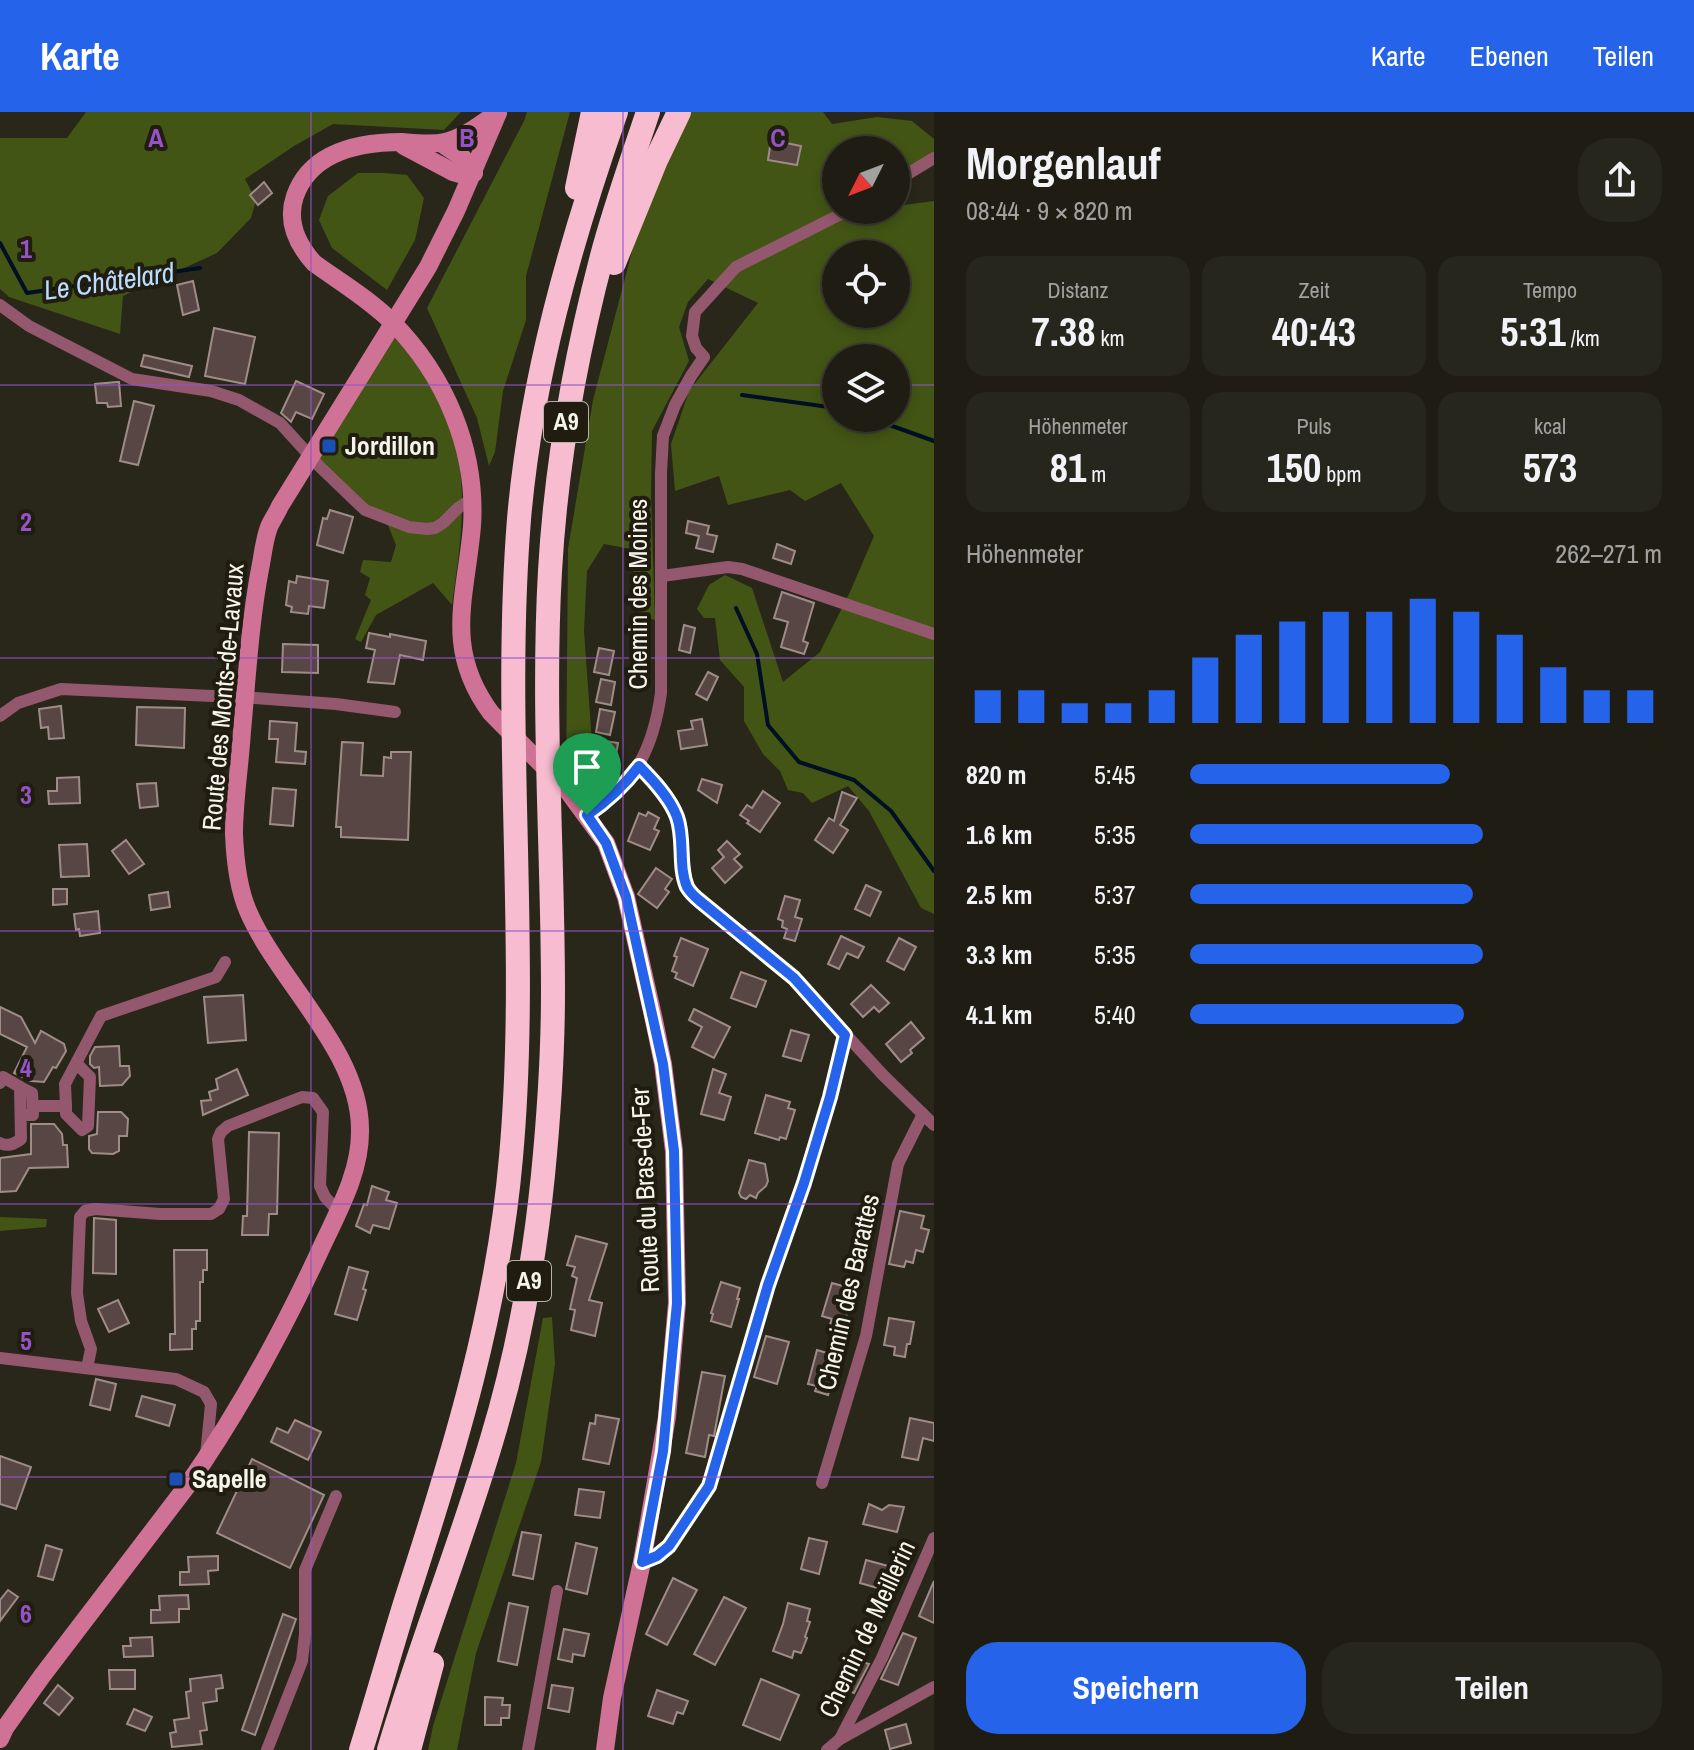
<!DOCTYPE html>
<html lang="de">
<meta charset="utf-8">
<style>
:root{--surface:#1f1d13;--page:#27261c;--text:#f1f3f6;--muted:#a1a2a0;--line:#3c3b33;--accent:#2563eb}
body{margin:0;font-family:"Archivo Narrow",sans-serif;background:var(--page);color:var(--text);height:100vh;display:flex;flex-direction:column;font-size:30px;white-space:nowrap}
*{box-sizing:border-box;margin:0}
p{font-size:26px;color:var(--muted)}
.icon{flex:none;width:44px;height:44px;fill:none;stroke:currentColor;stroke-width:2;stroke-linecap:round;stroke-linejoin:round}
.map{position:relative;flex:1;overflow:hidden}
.details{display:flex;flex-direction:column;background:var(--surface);width:760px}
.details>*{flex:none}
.needle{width:52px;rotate:228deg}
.tools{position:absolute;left:822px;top:24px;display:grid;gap:16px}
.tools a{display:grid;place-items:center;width:88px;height:88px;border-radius:50%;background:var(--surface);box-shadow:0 4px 12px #0003,0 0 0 2px var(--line);font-size:40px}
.pin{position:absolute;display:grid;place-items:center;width:68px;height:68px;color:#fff;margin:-82px -34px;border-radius:50% 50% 50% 0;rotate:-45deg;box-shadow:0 0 8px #0007}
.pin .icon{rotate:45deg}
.round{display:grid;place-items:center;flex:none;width:84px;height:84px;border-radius:32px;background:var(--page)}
.head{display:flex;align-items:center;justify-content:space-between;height:136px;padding:0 32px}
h1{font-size:44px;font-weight:800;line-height:60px}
.stats{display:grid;grid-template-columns:repeat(3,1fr);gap:12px;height:136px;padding:8px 32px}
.stats div{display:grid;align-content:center;border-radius:20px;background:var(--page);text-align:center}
.stats b{font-size:40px;font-weight:800}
.stats small{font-size:22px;font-weight:400}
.stats p{font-size:22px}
.chart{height:224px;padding:16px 32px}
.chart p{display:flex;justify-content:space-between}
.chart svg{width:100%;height:144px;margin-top:8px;stroke:var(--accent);stroke-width:6}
.primary-button{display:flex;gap:16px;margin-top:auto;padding:16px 32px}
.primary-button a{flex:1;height:92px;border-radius:32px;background:var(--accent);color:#fff;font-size:32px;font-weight:800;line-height:92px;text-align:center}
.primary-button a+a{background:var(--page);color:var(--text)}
ul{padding:0 32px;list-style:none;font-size:26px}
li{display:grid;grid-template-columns:128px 96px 1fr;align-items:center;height:60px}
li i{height:20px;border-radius:10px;background:var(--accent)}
header{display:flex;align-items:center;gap:48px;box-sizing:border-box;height:112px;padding:0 40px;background:var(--accent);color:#fff}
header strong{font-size:38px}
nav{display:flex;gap:44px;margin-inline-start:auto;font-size:28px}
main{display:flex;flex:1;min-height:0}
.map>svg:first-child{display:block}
.green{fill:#425514;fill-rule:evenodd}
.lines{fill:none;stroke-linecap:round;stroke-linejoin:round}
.stream{stroke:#000f23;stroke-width:4}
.building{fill:#574643;stroke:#9f8c89;stroke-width:2}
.street{stroke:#93586d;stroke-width:12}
.secondary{stroke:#d07295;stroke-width:18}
.highway{stroke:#f8bcd0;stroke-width:24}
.route-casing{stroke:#fff;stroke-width:16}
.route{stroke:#2563eb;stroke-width:10}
.grid{fill:none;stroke:#9454c8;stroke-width:2;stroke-opacity:0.55}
.transit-dot{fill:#1a4fb4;stroke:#201d10;stroke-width:3}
.labels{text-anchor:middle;stroke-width:8;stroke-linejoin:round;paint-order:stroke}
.shield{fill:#201d10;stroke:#b6b4aa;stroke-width:2}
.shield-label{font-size:24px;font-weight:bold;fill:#f6f5ec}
.poi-label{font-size:26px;font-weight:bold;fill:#f6f5ec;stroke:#201d10;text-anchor:start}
.street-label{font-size:26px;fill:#f6f5ec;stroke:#201d10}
.water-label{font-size:28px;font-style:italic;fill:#badcff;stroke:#201d10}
.grid-label{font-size:26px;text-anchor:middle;font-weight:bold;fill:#9454c8;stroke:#201d10;stroke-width:8;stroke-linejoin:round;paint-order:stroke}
</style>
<header>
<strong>Karte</strong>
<nav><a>Karte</a><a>Ebenen</a><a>Teilen</a></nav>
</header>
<main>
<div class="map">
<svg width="934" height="1638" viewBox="0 0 934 1638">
<rect width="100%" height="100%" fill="#292719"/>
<!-- green -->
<g class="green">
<polygon points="86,0 461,0 444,18 333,12 294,34 245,67 256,88 251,106 217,141 123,184 120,222 9,185 0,177 0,26 67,26"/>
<polygon points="527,0 570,0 526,164 526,208 503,279 495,340 489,354 477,306 427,196 524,9"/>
<path d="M 691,0 L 823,0 L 832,12 L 877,5 L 912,9 L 934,27 L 934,46 L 896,69 L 896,38 L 836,38 L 836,98 L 896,98 L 896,94 L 934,89 L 934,802 L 921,796 L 869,699 L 848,674 L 812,691 L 803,681 L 788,678 L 780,659 L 763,642 L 744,609 L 744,575 L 720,548 L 715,506 L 704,506 L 697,497 L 709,473 L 725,463 L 752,476 L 783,570 L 820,540 L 850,480 L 874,424 L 841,371 L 805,389 L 790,378 L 728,393 L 719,364 L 675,379 L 671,332 L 689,279 L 758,191 L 708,167 L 688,190 L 679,215 L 689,249 L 652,319 L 651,383 L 655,508 L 639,504 L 631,437 L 604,432 L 587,459 L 584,519 L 595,673 L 566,669 L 568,437 L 593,288 L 634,132 L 669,46 ZM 836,142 L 896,142 L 896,202 L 836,202 ZM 836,246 L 896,246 L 896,306 L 836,306 Z"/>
<polygon points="358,61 384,61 407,63 424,86 415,128 387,178 332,136 319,108 328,84"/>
<path d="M 388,221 C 406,235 419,255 430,274 C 435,282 441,291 445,300 C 472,363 461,428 452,493 L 433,471 L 376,503 L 361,530 L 355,527 L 371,488 L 365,483 L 370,466 L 360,460 L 363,448 L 391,450 L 396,433 L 385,406 L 365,398 L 310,345 Z"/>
<polygon points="0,1105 47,1107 46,1115 0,1119"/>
<polygon points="552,1205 555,1252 541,1350 476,1541 457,1638 428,1638 433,1614 516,1351 543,1206"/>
</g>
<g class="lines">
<!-- stream -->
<g class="stream">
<polyline points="0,131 27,181 200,156"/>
<polyline points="742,283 836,296"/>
<polyline points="870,306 934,329"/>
<polyline points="736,496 757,542 768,613 799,650 854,668 891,699 934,759"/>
</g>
</g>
<!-- building -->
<g class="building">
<polygon points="771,28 801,34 797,53 768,48"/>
<polygon points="264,70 272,81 258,93 250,83"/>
<polygon points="193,169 199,198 183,203 177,173"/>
<polygon points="214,216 255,225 245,272 205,264"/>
<polygon points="144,243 192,254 189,265 141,254"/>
<polygon points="296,269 324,282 312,307 296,300 291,310 281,301"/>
<polygon points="117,270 119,270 121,294 108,295 107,291 97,291 95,272"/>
<polygon points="134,289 154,294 138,353 120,349"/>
<polygon points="330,398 353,405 343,441 317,433 323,406 327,407"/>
<polygon points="688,409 709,414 707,422 717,424 713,440 696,436 699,424 686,421"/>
<polygon points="777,432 795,439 791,452 773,446"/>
<polygon points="297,464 328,469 324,496 309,494 308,502 291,500 292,495 286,493 289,469 296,471"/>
<polygon points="782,480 814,491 803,529 808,531 804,542 781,535 788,510 774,506"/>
<polygon points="684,513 695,516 690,541 679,538"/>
<polygon points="369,521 390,525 390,522 426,529 423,548 400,543 394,572 368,570 375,538 366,536"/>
<polygon points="283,532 318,533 318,561 282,560"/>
<polygon points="599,536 614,539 609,563 594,560"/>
<polygon points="708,560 718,565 707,588 696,582"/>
<polygon points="601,567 615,570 611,593 596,590"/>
<polygon points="61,594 64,626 49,627 48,615 41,616 39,597"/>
<polygon points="137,595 185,596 184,636 136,633"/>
<polygon points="600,597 615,600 610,623 596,620"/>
<polygon points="702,607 707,633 681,637 678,619 693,617 691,609"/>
<polygon points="270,609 297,611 295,639 306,640 305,652 276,650 278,627 269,627"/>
<polygon points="599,628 618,631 615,650 596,648"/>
<polygon points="342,630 363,631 361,663 383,664 384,645 391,646 391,640 411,640 408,728 341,725 341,715 336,715"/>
<polygon points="79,665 80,691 49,692 48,679 57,679 57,666"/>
<polygon points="702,667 722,673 717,691 698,678"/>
<polygon points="156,671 158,694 140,696 137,672"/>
<polygon points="273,676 296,678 293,714 270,712"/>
<polygon points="763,679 780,691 760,720 747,711 749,709 740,703 747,693 752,696"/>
<polygon points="842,680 857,686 840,713 848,718 833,741 815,728 829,706 834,709"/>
<polygon points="648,700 659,706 654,717 659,719 650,738 628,729 639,701 646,704"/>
<polygon points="126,728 144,752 129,762 112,739"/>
<polygon points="727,729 740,742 734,747 742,755 725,771 712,756 724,745 718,738"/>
<polygon points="87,732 89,764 61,765 59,733"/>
<polygon points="656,756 672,767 665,777 669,780 657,796 638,782"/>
<polygon points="866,773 881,780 870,804 855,797"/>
<polygon points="53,777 67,777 67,792 53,793"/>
<polygon points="168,780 170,795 151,798 149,783"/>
<polygon points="785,784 800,788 795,805 802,807 795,829 784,826 787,817 782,815 783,809 778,807"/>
<polygon points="98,799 100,821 80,824 79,817 76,818 74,802"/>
<polygon points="841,824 864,835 858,846 847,841 839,857 828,852"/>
<polygon points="681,826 708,837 693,874 675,866 677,861 672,859 677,845 674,844"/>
<polygon points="899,826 916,835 904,858 887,849"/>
<polygon points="741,860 766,869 756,895 731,886"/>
<polygon points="871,873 889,891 879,900 874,895 863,905 851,892"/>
<polygon points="243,883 246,928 208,931 204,885"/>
<polygon points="0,895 21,905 35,931 41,919 64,932 66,939 56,956 53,955 44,970 31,969 14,961 27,935 0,922"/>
<polygon points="694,897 730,915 714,946 692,935 702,915 689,908"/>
<polygon points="911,910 924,926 910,938 912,941 901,950 886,932"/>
<polygon points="791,918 809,923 801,949 783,944"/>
<polygon points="119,934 120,954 129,954 130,964 122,973 100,974 99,955 94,956 90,952 90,944 95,935"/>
<polygon points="237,957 248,983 203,1003 201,989 211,988 209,980 218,977 216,967"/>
<polygon points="713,957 726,962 719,981 731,985 724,1008 701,1002"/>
<polygon points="766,983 790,990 788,996 795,998 786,1027 780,1025 779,1028 755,1021"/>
<polygon points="98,1000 121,1000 128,1007 127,1024 119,1024 119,1039 113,1042 92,1041 89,1037 89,1024 97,1022"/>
<polygon points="31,1012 54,1012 62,1022 63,1033 67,1033 68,1055 29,1056 16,1079 0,1080 0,1046 31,1042"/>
<polygon points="249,1020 279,1021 277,1102 269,1102 268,1123 242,1123 243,1104 247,1104"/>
<polygon points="749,1048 765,1052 768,1069 766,1074 758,1081 756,1086 750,1083 746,1087 741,1085 739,1081"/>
<polygon points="372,1074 389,1080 386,1088 397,1091 389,1117 373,1113 370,1121 356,1114 364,1092 367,1093"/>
<polygon points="900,1099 924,1104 921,1116 929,1118 923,1140 916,1138 913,1151 906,1149 904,1155 889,1152"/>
<polygon points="94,1106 116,1108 116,1162 93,1161"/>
<polygon points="576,1124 607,1132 589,1188 602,1191 595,1224 571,1218 575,1198 570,1197 577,1166 572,1164 575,1155 567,1153"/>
<polygon points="174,1138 207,1138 207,1158 203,1158 203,1170 200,1170 200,1209 196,1209 196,1217 192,1217 192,1237 170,1238 170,1222 175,1222"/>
<polygon points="349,1155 368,1160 363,1177 366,1178 357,1208 335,1202"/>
<polygon points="721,1170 740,1176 737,1187 739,1187 731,1215 711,1209 713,1202 711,1201"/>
<polygon points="832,1171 854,1177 843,1216 830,1212 832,1207 822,1204"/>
<polygon points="118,1188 129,1211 109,1220 98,1197"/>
<polygon points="889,1206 914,1210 910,1232 907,1232 905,1245 894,1243 895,1235 884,1233"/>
<polygon points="766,1224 789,1230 777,1272 754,1265"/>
<polygon points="817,1238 840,1245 828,1283 815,1279 817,1274 808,1272"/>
<polygon points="702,1260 725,1264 714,1324 709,1323 705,1345 686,1341"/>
<polygon points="96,1267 116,1272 110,1298 90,1293"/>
<polygon points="142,1284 175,1293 169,1314 136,1304"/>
<polygon points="596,1303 619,1307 609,1352 583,1347 590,1311 595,1312"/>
<polygon points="910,1306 934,1311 934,1329 923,1326 918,1348 902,1345"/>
<polygon points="295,1308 321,1320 308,1348 271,1330 277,1316 288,1321"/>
<polygon points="0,1344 31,1355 16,1397 0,1392"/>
<polygon points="252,1347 324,1383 290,1456 217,1421"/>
<polygon points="579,1377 604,1380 600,1406 575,1403"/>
<polygon points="869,1392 882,1398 889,1393 904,1395 897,1420 863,1412"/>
<polygon points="522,1420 541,1423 533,1467 513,1463"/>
<polygon points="809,1426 827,1430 819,1462 801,1457"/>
<polygon points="576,1431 597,1436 587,1482 566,1477"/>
<polygon points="46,1433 62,1438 53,1468 38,1464"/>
<polygon points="218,1444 218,1458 208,1459 209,1472 180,1473 180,1460 189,1460 188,1445"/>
<polygon points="866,1448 888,1454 881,1477 860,1471"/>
<polygon points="673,1466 697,1478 667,1533 646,1522"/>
<polygon points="934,1469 934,1511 919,1504"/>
<polygon points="8,1478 18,1485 0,1509 0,1488"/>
<polygon points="188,1483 189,1497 179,1497 179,1510 151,1511 151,1498 160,1498 159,1484"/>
<polygon points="724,1485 746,1496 715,1553 694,1542"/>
<polygon points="509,1491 528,1495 517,1553 498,1549"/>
<polygon points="788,1491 810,1497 807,1509 810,1510 805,1525 807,1526 801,1541 794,1539 792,1546 773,1539 783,1512"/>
<polygon points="283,1502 296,1507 255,1623 242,1618"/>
<polygon points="564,1517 589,1522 584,1544 573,1542 572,1550 558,1547"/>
<polygon points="903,1521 916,1526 898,1573 881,1567"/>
<polygon points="152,1525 153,1544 124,1545 123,1534 131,1534 130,1526"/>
<polygon points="858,1549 869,1552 854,1581 844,1577"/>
<polygon points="109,1558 135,1558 135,1577 110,1577"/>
<polygon points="221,1563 223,1576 216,1577 217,1589 203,1591 207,1618 200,1619 202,1632 172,1635 170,1621 176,1620 174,1608 189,1606 186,1580 191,1579 190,1567"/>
<polygon points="761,1567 799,1583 780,1628 743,1613"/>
<polygon points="58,1573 73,1586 59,1603 44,1591"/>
<polygon points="552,1573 573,1576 569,1600 548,1596"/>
<polygon points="657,1578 688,1589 683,1602 677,1600 673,1612 648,1604"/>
<polygon points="485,1585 503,1586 502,1593 510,1593 509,1606 501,1606 501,1613 485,1613"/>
<polygon points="134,1597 152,1605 145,1619 127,1612"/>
<polygon points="906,1612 911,1631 890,1637 885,1618"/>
</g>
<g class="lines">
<!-- street -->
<g class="street">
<polyline points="896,69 934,46"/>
<polyline points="0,193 29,214 132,267 211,279 239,288 280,311 319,354 365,398 409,415 427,417 435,416 443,411 458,396 472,387"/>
<polyline points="662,464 728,455 742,457 934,522"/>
<polyline points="0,604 18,591 61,577 255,586 336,592 395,600"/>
<path d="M 639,654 C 653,668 670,686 677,705 C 685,727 678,754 687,775 C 690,780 695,785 700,789 L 794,866 L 883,963 L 934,1013"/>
<path d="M 587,703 C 635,672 653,638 661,581 L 661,361 L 663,324 L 675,293 L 691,264 L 704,245 L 696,236 L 692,224 L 695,200 L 736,155 L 849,98"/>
<path d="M 0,971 L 3,965 L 20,975 L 21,1027 C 14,1032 8,1035 0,1031"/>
<polyline points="20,975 32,981 33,1003 21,1003"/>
<polyline points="33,994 66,994 65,972 101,904 216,865 225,850"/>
<polyline points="66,994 66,1002 82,1018 88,1014 90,965 77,952"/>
<polyline points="0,1246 176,1267 204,1280 211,1292 206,1343"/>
<polyline points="87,1256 91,1237 81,1209 77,1181 80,1105 85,1099 95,1097 160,1102 211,1102 219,1097 224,1087 218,1027 221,1020 228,1014 302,985 313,986 323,1000 320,1074 325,1085 338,1099"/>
<polyline points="822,1371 866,1224 898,1052 923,1002"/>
<polyline points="642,1450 657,1444 669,1434 709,1374 768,1173 804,1071 830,985 845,923"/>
<polyline points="840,1627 882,1546 934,1426"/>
<polyline points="267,1638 302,1549 305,1522 305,1458 336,1384"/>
<polyline points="528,1638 557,1479"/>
<polyline points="827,1638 840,1627 934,1575"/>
</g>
<!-- secondary -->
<g class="secondary">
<path d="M 498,0 C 481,12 465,25 445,30 C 432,33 415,31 402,30 C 360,30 311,39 295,84 C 286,110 297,132 314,151 C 340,170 369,187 392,210 C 445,263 477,338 472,414 C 466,485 443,536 491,601 L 567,678 L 606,731 L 626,785 L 654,908 L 663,952 L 674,1039 L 677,1191 L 667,1305 L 642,1450 L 612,1586 L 605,1638"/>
<polyline points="441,31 463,46 474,61"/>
<polyline points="404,34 453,60 460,62 474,61"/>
<path d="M 0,1627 L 5,1616 L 42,1564 L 187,1374 C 240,1298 284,1217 323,1132 C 340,1096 361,1058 360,1017 C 360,939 278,869 248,799 C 238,776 235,747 234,722 C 234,688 240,653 242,619 C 247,565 250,510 260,457 C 263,443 264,428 269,415 C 272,408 277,401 280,394 L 428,155 L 456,99 L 498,1"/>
</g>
<!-- highway -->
<g class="highway">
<polyline points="577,76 593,0"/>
<polyline points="614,151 656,48 679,0"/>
<path d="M 361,1638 C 377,1587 391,1536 407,1485 C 454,1341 498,1197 511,1045 C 530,833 502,620 519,407 C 531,268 570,131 616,0"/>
<path d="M 389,1638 C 420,1533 461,1432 492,1327 C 518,1241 534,1152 543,1063 C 549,1002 553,940 553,879 C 553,739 542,599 550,459 C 556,352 575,247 602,144 C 615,95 632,48 648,0"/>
<polyline points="409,1638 432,1552"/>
</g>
</g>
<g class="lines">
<defs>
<path id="route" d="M 639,654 C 653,668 670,686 677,705 C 685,727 678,754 687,775 C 690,780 695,785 700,789 L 794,866 L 845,923 L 830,985 L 804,1071 L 768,1173 L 709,1374 L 669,1434 L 657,1444 L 642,1450 L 663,1339 L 677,1191 L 674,1039 L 663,952 L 626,785 L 606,731 L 587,703 C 608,689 624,674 639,654 Z"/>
</defs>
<!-- route casing -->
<use href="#route" class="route-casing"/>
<!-- route -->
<use href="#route" class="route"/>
</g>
<!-- grid -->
<path class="grid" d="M 311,0 L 311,1638M 623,0 L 623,1638M 0,273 L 836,273M 896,273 L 934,273M 0,546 L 934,546M 0,819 L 934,819M 0,1092 L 934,1092M 0,1365 L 934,1365"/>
<!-- markers -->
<g class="transit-dot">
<rect x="321" y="326" width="16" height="16" rx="4"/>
<rect x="168" y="1359" width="16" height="16" rx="4"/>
</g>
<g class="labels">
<!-- shield labels -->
<g class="shield">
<rect x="544" y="290" width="44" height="40" rx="6"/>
<rect x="507" y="1149" width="44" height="40" rx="6"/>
</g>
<g class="shield-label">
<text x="566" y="318">A9</text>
<text x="529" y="1177">A9</text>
</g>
<!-- poi labels -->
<g class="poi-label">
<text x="345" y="343">Jordillon</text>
<text x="192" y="1376">Sapelle</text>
</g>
<!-- street labels -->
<g class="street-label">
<text transform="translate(638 482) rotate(-90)" y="9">Chemin des Moines</text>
<text transform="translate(223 585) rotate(-85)" y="9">Route des Monts-de-Lavaux</text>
<text transform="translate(645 1078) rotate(-93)" y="9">Route du Bras-de-Fer</text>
<text transform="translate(848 1180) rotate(-77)" y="9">Chemin des Barattes</text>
<text transform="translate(867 1517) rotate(-65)" y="9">Chemin de Meillerin</text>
</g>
<!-- water labels -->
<g class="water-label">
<text transform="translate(109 169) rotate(-8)" y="10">Le Châtelard</text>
</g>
</g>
<g class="grid-label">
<text x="156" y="35">A</text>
<text x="467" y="35">B</text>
<text x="778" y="35">C</text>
<text x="26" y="146">1</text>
<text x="26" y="419">2</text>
<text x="26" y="692">3</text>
<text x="26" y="965">4</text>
<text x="26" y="1238">5</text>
<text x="26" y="1511">6</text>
</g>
</svg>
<div class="tools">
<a><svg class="needle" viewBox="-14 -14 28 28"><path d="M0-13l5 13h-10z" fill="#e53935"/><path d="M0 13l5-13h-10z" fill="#a1a2a0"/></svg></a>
<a><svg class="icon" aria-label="locate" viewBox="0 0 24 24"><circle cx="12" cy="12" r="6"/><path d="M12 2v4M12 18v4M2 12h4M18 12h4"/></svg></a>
<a><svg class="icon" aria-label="layers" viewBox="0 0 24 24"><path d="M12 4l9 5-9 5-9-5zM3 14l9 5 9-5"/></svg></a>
</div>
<div class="pin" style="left:587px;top:703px;background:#1e9e55"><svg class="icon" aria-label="arrive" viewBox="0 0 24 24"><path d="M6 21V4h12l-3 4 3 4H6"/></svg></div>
</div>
<section class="details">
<div class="head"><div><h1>Morgenlauf</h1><p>08:44 · 9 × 820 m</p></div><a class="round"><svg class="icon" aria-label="share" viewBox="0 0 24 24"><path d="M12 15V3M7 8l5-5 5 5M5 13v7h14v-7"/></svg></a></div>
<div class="stats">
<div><p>Distanz</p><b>7.38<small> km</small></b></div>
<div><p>Zeit</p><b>40:43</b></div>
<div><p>Tempo</p><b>5:31<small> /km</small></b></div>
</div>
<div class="stats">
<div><p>Höhenmeter</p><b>81<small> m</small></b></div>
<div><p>Puls</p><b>150<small> bpm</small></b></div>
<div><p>kcal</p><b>573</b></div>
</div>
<div class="chart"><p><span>Höhenmeter</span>262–271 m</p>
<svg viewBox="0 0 160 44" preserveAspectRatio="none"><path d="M5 44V34M15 44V34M25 44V38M35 44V38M45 44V34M55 44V24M65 44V17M75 44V13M85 44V10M95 44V10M105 44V6M115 44V10M125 44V17M135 44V27M145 44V34M155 44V34"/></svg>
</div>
<ul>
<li><b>820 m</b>5:45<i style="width:55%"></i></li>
<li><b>1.6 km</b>5:35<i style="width:62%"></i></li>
<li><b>2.5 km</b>5:37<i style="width:60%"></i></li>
<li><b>3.3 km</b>5:35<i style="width:62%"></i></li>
<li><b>4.1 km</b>5:40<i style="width:58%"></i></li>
</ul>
<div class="primary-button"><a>Speichern</a><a>Teilen</a></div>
</section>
</main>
